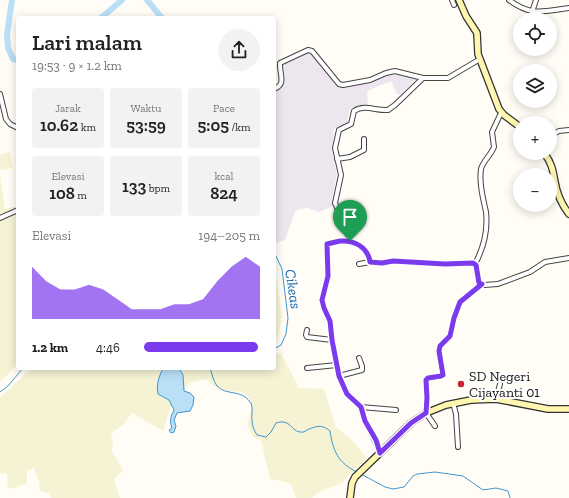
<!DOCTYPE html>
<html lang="id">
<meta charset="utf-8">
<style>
:root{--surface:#fff;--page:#f2f2f2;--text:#222;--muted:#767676;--accent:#7c3aed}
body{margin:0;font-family:"Zilla Slab",serif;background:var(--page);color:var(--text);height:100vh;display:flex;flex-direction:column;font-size:15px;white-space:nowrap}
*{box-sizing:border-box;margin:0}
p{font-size:13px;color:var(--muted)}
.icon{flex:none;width:22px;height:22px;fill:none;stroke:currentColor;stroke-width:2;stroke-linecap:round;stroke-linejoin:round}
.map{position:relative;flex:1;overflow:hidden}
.sheet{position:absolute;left:16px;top:16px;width:260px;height:354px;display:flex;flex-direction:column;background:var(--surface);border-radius:4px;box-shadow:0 2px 10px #0003}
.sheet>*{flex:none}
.controls{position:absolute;left:513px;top:12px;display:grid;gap:8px}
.controls a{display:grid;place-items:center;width:44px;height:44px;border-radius:50%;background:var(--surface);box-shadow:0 2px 10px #0003;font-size:20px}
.pin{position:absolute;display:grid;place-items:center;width:34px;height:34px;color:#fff;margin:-41px -17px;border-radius:50% 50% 50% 0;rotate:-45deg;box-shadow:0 0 4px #0007}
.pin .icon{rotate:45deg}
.round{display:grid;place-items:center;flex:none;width:42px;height:42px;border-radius:21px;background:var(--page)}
.overview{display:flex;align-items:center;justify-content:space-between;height:68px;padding:0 16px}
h1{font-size:22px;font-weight:600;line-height:30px}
.metrics{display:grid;grid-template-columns:repeat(3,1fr);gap:6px;height:68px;padding:4px 16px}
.metrics div{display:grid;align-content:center;border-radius:4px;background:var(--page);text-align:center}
.metrics b{font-size:17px;font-weight:600}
.metrics small{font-size:11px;font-weight:400}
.metrics p{font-size:11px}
.chart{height:112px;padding:8px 16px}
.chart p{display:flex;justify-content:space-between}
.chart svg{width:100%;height:72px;margin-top:4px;fill:var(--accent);opacity:.7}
ul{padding:0 16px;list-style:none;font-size:13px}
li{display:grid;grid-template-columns:64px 48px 1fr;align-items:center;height:30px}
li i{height:10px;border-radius:5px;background:var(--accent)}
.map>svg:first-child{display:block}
.industrial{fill:#eee6ef}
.farmland{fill:#f6f3d4}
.water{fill:#b9e0f7;stroke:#3f96cf}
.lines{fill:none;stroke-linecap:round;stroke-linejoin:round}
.stream{stroke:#3f96cf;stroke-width:1}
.river{stroke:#b9e0f7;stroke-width:6}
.minor-casing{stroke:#444;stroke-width:6}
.secondary-casing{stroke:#333;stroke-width:8}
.minor{stroke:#fff;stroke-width:4}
.secondary{stroke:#fff6b0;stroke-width:5.5}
.route-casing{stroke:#fff;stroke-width:8}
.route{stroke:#7c3aed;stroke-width:5}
.poi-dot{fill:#c4262e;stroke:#fff;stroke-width:1.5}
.labels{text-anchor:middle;stroke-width:4;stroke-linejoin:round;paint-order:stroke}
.poi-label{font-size:14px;fill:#111;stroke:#fff;text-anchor:start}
.water-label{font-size:15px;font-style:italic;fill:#1768a6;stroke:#fff}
</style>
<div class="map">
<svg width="569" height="498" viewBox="0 0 569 498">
<rect width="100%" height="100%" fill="#fffdf5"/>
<!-- industrial -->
<polygon class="industrial" points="309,50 319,64 332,77 336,86 375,77 384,71 393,69 402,70 418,77 400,95 397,94 391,81 367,91 368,105 353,107 349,110 347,123 334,129 332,151 337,175 332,198 334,206 318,212 308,208 299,209 295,212 285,240 277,243 274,238 274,88 282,83 280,61"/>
<!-- farmland -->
<g class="farmland">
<polygon points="10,152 13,168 0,170 0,154"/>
<polygon points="0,174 5,209 18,206 18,364 0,382"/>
<polygon points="274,270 277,281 282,317 278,337 274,339"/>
<polygon points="281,353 299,388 324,389 336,427 352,440 367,458 348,476 342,483 321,491 312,498 296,498 290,483 270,479 261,440 255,438 250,432 247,423 251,411 251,401 248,396 242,392 229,391 215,387 206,379 190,383 172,403 163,431 132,413 123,425 111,433 113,446 111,450 123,470 114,479 120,498 51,498 49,493 40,491 39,482 34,468 27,471 27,484 8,489 7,473 0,474 0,397 30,370 36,368 274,368 274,354"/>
</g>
<!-- water -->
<path class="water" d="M 163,368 L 179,368 L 183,375 L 184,391 L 190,393 L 194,397 L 193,405 L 190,411 L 177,413 L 174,420 L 176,426 L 174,432 L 171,433 L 169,430 L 172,428 C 169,421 171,416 174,410 L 169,400 L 158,394 C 156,384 159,377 163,368 Z"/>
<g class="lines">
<!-- stream -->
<g class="stream">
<polyline points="274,252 282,269 288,318 286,334 281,345 274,349"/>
<path d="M 210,368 C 212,373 213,381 217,386 C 226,396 242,389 250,402 C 254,407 251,414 252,420 C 252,426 254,430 257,435 L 266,437 L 271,432 L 276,423 C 291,418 291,432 301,432 C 303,433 305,431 307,430 C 316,426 322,424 330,431 C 333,451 338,463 357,472"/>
<polyline points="0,392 8,386 23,368"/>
<polyline points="361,474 385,487 393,489 404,487 413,476 417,474 435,472 463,476 483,490 496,488 508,491 510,498"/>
</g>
<!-- river -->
<g class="river">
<polyline points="12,0 7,34 8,48 13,59 18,60"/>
<polyline points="147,0 162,18"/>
<polyline points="101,18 122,0"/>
</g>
<defs>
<g id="minor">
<polyline points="452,0 454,5"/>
<path d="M 509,0 C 532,17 543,11 569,8"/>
<polyline points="532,12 536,0"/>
<path d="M 274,89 C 287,84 279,74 280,63 L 308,50 L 312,51 L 339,84 L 343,85 L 370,80 L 386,73 L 395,71 L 423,78"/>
<polyline points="0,94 6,119 10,124 18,128"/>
<polyline points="552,135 559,131 569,130"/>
<polyline points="337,159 350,157 364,150 364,139"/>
<polyline points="0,218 18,210"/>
<path d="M 350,241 L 346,229 L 335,203 L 341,175 L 335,148 L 339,130 L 351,124 L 354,111 C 365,104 376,111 388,110 L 395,105 L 423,78 L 448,78 L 480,59"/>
<polyline points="359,264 370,262"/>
<path d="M 475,264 C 483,249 488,230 486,212 C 483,198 479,183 481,169 C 483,161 491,155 494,147 L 492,132 L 501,113"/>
<polyline points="307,330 306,335 307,337 332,340"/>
<polyline points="307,368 337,365"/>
<polyline points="339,376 362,370 362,366 359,358"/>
<polyline points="496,399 500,384"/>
<polyline points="453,403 456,414 458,447"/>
<polyline points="361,407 396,410"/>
<polyline points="435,426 426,413 427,398 426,380 428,378 441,376 443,375 439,351 440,346 450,337 454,318 460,302 482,284"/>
<path d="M 380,453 C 376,441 370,431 364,419 C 362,415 362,409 359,405 C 356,400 349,397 346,392 C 334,373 334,345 330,323 C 329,315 322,308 322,300 L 328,276 L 327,244 C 344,239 367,240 370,262 L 382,263 L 393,261 L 445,264 L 473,263 L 475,264 L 479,283 L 484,285 L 498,284 L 530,272 L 545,262 L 569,258"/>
</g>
<g id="secondary">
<polyline points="459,0 466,16 477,33 478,54 499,109 504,115 520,127"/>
<path d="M 544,153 C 552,163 553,171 555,182 C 557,194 562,205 569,214"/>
<polyline points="350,498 352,483 355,477 411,423 426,413 446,405 471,400 496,399 548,409 569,409"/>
</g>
</defs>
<!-- minor casing -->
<use href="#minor" class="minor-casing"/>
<!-- secondary casing -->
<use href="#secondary" class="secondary-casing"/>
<!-- minor -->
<use href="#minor" class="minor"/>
<!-- secondary -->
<use href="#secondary" class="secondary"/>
</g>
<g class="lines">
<defs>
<path id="route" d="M 340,241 C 354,240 368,247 370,262 L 382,263 L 393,261 L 445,264 L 473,263 L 476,265 L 479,283 L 482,284 L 460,302 L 454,318 L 450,336 L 440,346 L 439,351 L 443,375 L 441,376 L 428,378 L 426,380 L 427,398 L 426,413 L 411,423 L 380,453 L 376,440 L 365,421 L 361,407 L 347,394 L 339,376 L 332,340 L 330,321 L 324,308 L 322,300 L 328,276 L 327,244 Z"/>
</defs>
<!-- route casing -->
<use href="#route" class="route-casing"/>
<!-- route -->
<use href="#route" class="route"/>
</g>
<!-- markers -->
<circle class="poi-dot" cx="461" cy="384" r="4"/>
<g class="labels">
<!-- poi labels -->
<g class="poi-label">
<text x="469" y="381">SD Negeri<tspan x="469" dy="16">Cijayanti 01</tspan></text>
</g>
<!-- water labels -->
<g class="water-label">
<text transform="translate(293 289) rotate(81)" y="5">Cikeas</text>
</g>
</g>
</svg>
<div class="controls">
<a><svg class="icon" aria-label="locate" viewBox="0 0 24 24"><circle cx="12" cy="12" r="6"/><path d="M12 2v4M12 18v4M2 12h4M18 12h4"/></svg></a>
<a><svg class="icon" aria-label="layers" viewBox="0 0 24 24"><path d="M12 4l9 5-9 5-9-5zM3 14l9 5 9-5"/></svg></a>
<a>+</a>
<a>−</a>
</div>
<div class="pin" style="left:350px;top:241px;background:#1e9e55"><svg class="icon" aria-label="arrive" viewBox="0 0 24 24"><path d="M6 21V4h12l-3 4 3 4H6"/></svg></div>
<section class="sheet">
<div class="overview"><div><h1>Lari malam</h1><p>19:53 · 9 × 1.2 km</p></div><a class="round"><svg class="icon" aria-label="share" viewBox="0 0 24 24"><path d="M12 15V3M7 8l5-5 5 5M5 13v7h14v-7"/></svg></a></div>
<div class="metrics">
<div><p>Jarak</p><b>10.62<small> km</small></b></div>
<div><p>Waktu</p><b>53:59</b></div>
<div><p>Pace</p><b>5:05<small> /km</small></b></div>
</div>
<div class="metrics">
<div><p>Elevasi</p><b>108<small> m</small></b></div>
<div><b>133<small> bpm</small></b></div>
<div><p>kcal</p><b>824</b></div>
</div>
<div class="chart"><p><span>Elevasi</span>194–205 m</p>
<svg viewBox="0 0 160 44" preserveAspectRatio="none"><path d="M0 44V12L10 21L20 26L30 26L40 23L50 26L60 32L70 38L80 38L90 38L100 35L110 35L120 32L130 21L140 12L150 6L160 12V44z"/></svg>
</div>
<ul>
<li><b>1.2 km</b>4:46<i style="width:98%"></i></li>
</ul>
</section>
</div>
